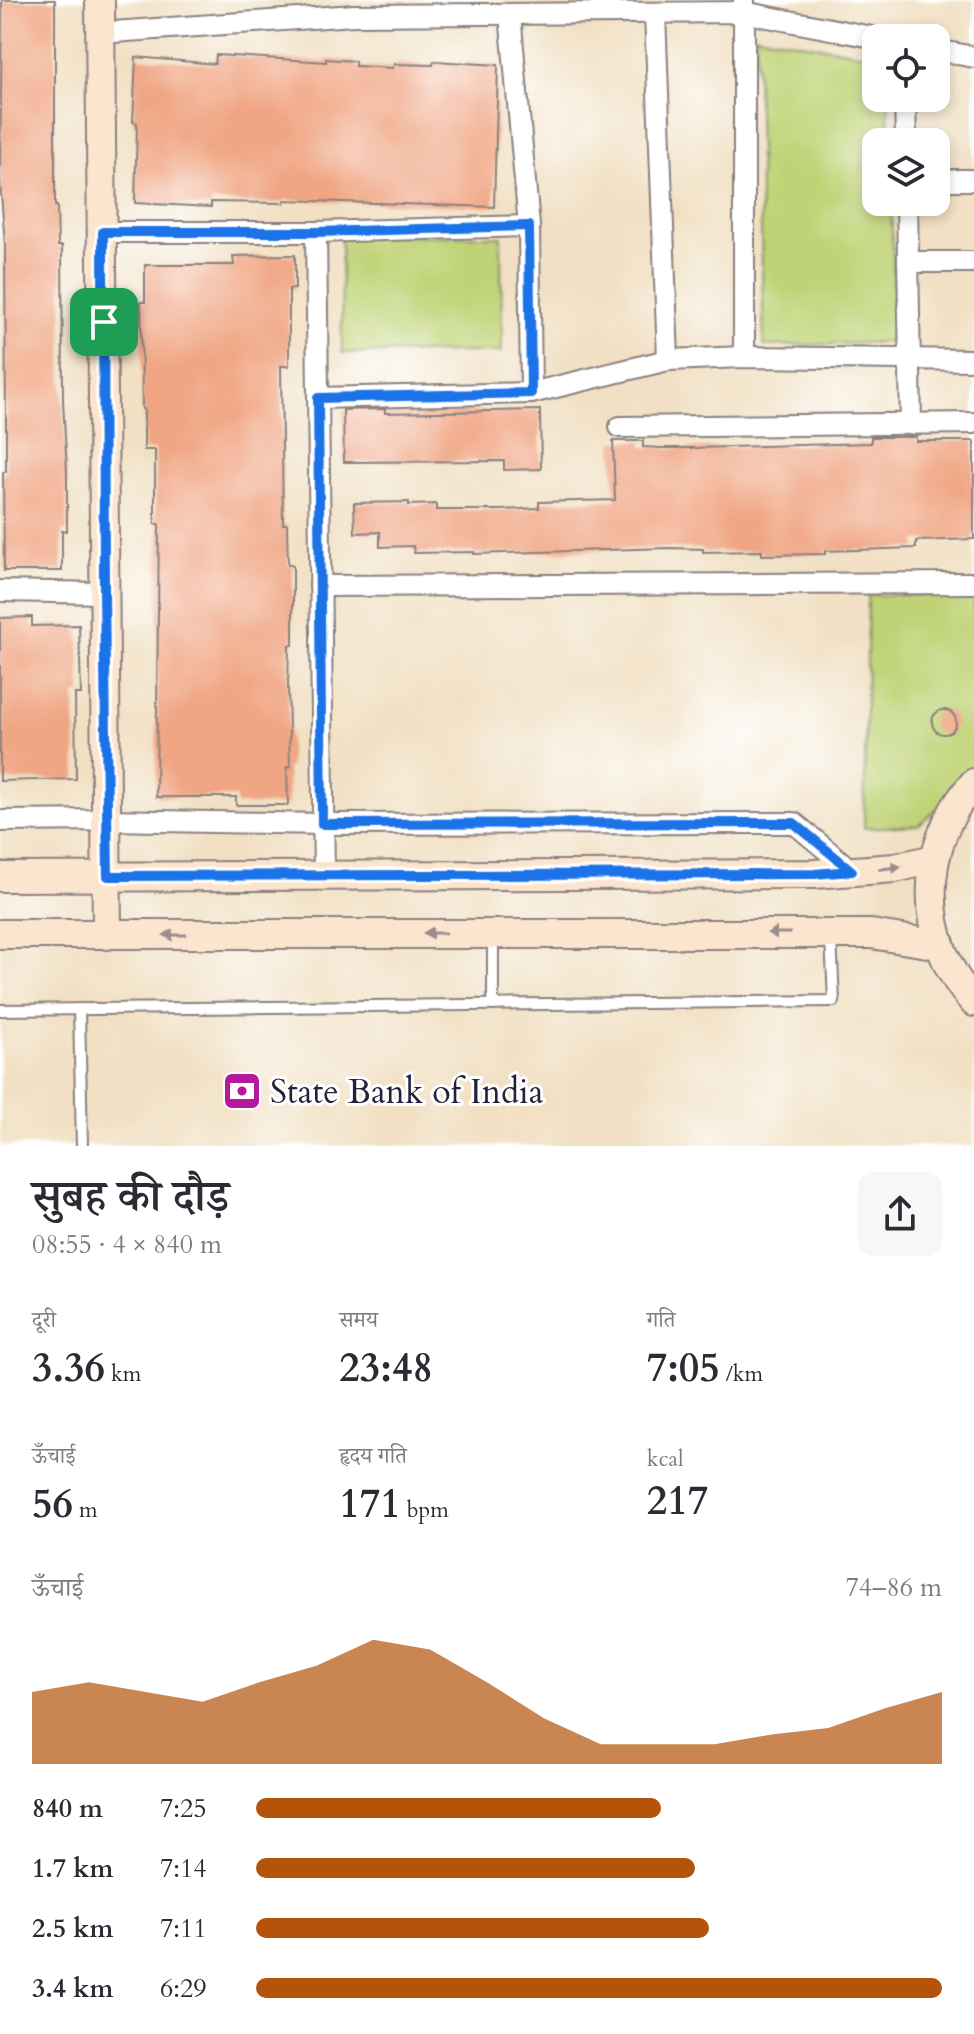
<!DOCTYPE html>
<html lang="hi">
<meta charset="utf-8">
<style>
:root{--surface:#fff;--page:#f7f7f7;--text:#2b2b33;--muted:#7c7c81;--accent:#b45309}
body{margin:0;font-family:Cardo,"Noto Serif Devanagari",serif;background:var(--page);color:var(--text);height:100vh;display:flex;flex-direction:column;font-size:30px;white-space:nowrap}
*{box-sizing:border-box;margin:0}
p{font-size:26px;color:var(--muted)}
.icon{flex:none;width:44px;height:44px;fill:none;stroke:currentColor;stroke-width:2;stroke-linecap:round;stroke-linejoin:round}
.map{position:relative;height:1146px;overflow:hidden}
.panel{display:flex;flex-direction:column;background:var(--surface);flex:1}
.panel>*{flex:none}
.buttons{position:absolute;left:862px;top:24px;display:grid;gap:16px}
.buttons a{display:grid;place-items:center;width:88px;height:88px;border-radius:16px;background:var(--surface);box-shadow:0 4px 12px #0003;font-size:40px}
.pin{position:absolute;display:grid;place-items:center;width:68px;height:68px;color:#fff;margin:-34px;border-radius:16px;box-shadow:0 4px 12px #0006}
.round{display:grid;place-items:center;flex:none;width:84px;height:84px;border-radius:16px;background:var(--page)}
.summary{display:flex;align-items:center;justify-content:space-between;height:136px;padding:0 32px}
h1{font-size:44px;font-weight:600;line-height:60px}
.metrics{display:grid;grid-template-columns:repeat(3,1fr);gap:12px;height:136px;padding:8px 32px}
.metrics div{display:grid;align-content:center}
.metrics b{font-size:40px;font-weight:600}
.metrics small{font-size:22px;font-weight:400}
.metrics p{font-size:22px}
.chart{height:224px;padding:16px 32px}
.chart p{display:flex;justify-content:space-between}
.chart svg{width:100%;height:144px;margin-top:8px;fill:var(--accent);opacity:.7}
ul{padding:0 32px;list-style:none;font-size:26px}
li{display:grid;grid-template-columns:128px 96px 1fr;align-items:center;height:60px}
li i{height:20px;border-radius:10px;background:var(--accent)}
.map>svg:first-child{display:block}
.green{fill:#bfd376;stroke:#707a58;stroke-width:2}
.building{fill:#f0a583}
.lines{fill:none;stroke-linecap:round;stroke-linejoin:round}
.lane-casing{stroke:#8a817f;stroke-width:14}
.street-casing{stroke:#8a817f;stroke-width:24}
.secondary-casing{stroke:#8a817f;stroke-width:32}
.lane{stroke:#fff;stroke-width:10}
.street{stroke:#fff;stroke-width:20}
.secondary{stroke:#fce5cf;stroke-width:28}
.oneway{fill:#9a8d8c}
.route-casing{stroke:#fff;stroke-width:16}
.route{stroke:#1a73e8;stroke-width:10}
.labels{text-anchor:middle;stroke-width:6;stroke-linejoin:round;paint-order:stroke}
.poi-label{font-size:34px;fill:#22223b;stroke:#fff;text-anchor:start}
</style>
<div class="map">
<svg width="974" height="1146" viewBox="0 0 974 1146">
<rect width="100%" height="100%" fill="#fff"/>
<filter id="ink" filterUnits="userSpaceOnUse"><feTurbulence type="fractalNoise" baseFrequency=".0125" numOctaves="2"/><feDisplacementMap in="SourceGraphic" scale="16" xChannelSelector="R" yChannelSelector="G"/><feConvolveMatrix kernelMatrix="1 2 1 2 8 2 1 2 1" color-interpolation-filters="sRGB"/></filter>
<filter id="wash" filterUnits="userSpaceOnUse"><feTurbulence type="fractalNoise" baseFrequency=".006" numOctaves="4" result="noise"/><feDisplacementMap in="SourceGraphic" scale="32" xChannelSelector="R" yChannelSelector="G"/><feGaussianBlur stdDeviation="1.8" result="paint"/><feColorMatrix in="noise" values="0 0 0 0 0 0 0 0 0 0 0 0 0 0 0 0 0 1.4 0 .05"/><feComposite in="paint" operator="in"/></filter>
<g filter="url(#wash)">
<rect width="100%" height="100%" fill="#f1e0c3"/>
<!-- green -->
<g class="green">
<polygon points="756,35 876,56 876,98 888,98 889,142 876,142 876,202 891,202 896,342 764,346"/>
<polygon points="341,236 501,236 502,352 342,353"/>
<polygon points="868,595 974,595 974,776 918,825 864,828"/>
</g>
<g id="blocks">
<!-- building -->
<g class="building">
<polygon points="2,0 55,0 55,206 57,206 58,246 62,246 63,401 67,472 67,531 62,531 62,571 4,571 3,472 6,472 6,420 5,243 0,181"/>
<polygon points="216,55 326,62 326,59 355,61 355,66 393,68 394,64 433,65 434,61 498,65 494,207 284,200 284,203 211,202 211,207 135,203 137,123 133,122 136,57 215,64"/>
<polygon points="295,255 295,289 289,289 289,366 281,366 283,524 287,524 288,565 293,565 293,645 289,645 288,686 290,767 287,767 288,805 236,805 236,797 156,797 159,524 155,524 155,450 144,450 144,409 142,409 141,302 145,302 145,265 234,265 233,256"/>
<polygon points="385,409 385,413 540,410 541,469 504,470 504,461 344,462 343,410"/>
<polygon points="871,437 916,437 916,441 974,441 974,539 916,541 916,548 825,551 825,554 762,555 762,551 703,552 703,549 669,548 474,554 474,552 414,553 413,546 380,547 380,532 355,533 354,503 409,502 409,505 436,504 436,510 500,510 539,508 539,502 615,500 613,441 643,441 643,447 661,448 696,448 871,443"/>
<polygon points="32,617 32,626 79,625 81,694 75,694 76,779 0,781 0,618"/>
<circle cx="944" cy="722" r="12"/>
</g>
</g>
</g>
<g filter="url(#ink)">
<use href="#blocks" fill-opacity="0" stroke="#8a817f" stroke-width="2"/>
<g class="lines">
<defs>
<g id="lane">
<polyline points="493,1005 493,935"/>
<polyline points="79,1009 82,1146"/>
<polyline points="0,1010 834,1001 831,938"/>
</g>
<g id="street">
<polyline points="744,1 744,357"/>
<polyline points="655,13 668,360"/>
<polyline points="510,14 529,226 531,393"/>
<polyline points="99,33 354,15 743,12 877,38"/>
<polyline points="936,50 974,57"/>
<polyline points="905,98 906,142"/>
<polyline points="936,180 974,180"/>
<polyline points="907,202 911,424"/>
<polyline points="103,232 316,232 529,226"/>
<polyline points="316,232 324,876"/>
<polyline points="908,262 974,262"/>
<polyline points="318,398 531,393 668,360 744,357 974,360"/>
<polyline points="620,427 974,423"/>
<polyline points="320,586 974,583"/>
<polyline points="0,591 104,593"/>
<polyline points="0,821 108,820 322,824 794,823 852,871"/>
</g>
<g id="secondary">
<polyline points="100,0 107,935"/>
<path d="M 974,783 C 918,844 917,940 974,1002"/>
<polyline points="0,877 814,874 895,868 934,859"/>
<polyline points="0,934 871,934 940,945"/>
</g>
</defs>
<!-- lane casing -->
<use href="#lane" class="lane-casing"/>
<!-- street casing -->
<use href="#street" class="street-casing"/>
<!-- secondary casing -->
<use href="#secondary" class="secondary-casing"/>
<!-- lane -->
<use href="#lane" class="lane"/>
<!-- street -->
<use href="#street" class="street"/>
<!-- secondary -->
<use href="#secondary" class="secondary"/>
</g>
<!-- one-way arrows -->
<defs><path id="oneway-solid" d="M-6-.8H1V-3.2L6.5 0L1 3.2V.8H-6Z" transform="scale(2)"/></defs>
<g class="oneway">
<use href="#oneway-solid" transform="translate(890 868) rotate(-7)"/>
<use href="#oneway-solid" transform="translate(435 933) rotate(180)"/>
<use href="#oneway-solid" transform="translate(779 933) rotate(-180)"/>
<use href="#oneway-solid" transform="translate(175 935) rotate(180)"/>
</g>
</g>
<g class="lines" filter="url(#ink)">
<defs>
<polygon id="route" points="529,226 531,393 318,398 322,824 794,823 852,871 814,874 108,876 104,593 103,232 316,232"/>
</defs>
<!-- route casing -->
<use href="#route" class="route-casing"/>
<!-- route -->
<use href="#route" class="route"/>
</g>
<!-- icons -->
<defs>
<symbol id="bank-square" viewBox="-11 -11 22 22"><rect x="-9" y="-9" width="18" height="18" rx="4" fill="#b5179e" stroke="#fff"/><path d="M-6-4H6V4H-6ZM0-2.3a2.3 2.3 0 1 0 0 4.6a2.3 2.3 0 1 0 0-4.6Z" fill="#fff"/></symbol>
</defs>
<g fill-rule="evenodd">
<use href="#bank-square" x="220" y="1069" width="44" height="44"/>
</g>
<g class="labels">
<!-- poi labels -->
<g class="poi-label">
<text x="270" y="1103">State Bank of India</text>
</g>
</g>
</svg>
<div class="buttons">
<a><svg class="icon" aria-label="locate" viewBox="0 0 24 24"><circle cx="12" cy="12" r="6"/><path d="M12 2v4M12 18v4M2 12h4M18 12h4"/></svg></a>
<a><svg class="icon" aria-label="layers" viewBox="0 0 24 24"><path d="M12 4l9 5-9 5-9-5zM3 14l9 5 9-5"/></svg></a>
</div>
<div class="pin" style="left:104px;top:322px;background:#1e9e55"><svg class="icon" aria-label="arrive" viewBox="0 0 24 24"><path d="M6 21V4h12l-3 4 3 4H6"/></svg></div>
</div>
<section class="panel">
<div class="summary"><div><h1>सुबह की दौड़</h1><p>08:55 · 4 × 840 m</p></div><a class="round"><svg class="icon" aria-label="share" viewBox="0 0 24 24"><path d="M12 15V3M7 8l5-5 5 5M5 13v7h14v-7"/></svg></a></div>
<div class="metrics">
<div><p>दूरी</p><b>3.36<small> km</small></b></div>
<div><p>समय</p><b>23:48</b></div>
<div><p>गति</p><b>7:05<small> /km</small></b></div>
</div>
<div class="metrics">
<div><p>ऊँचाई</p><b>56<small> m</small></b></div>
<div><p>हृदय गति</p><b>171<small> bpm</small></b></div>
<div><p>kcal</p><b>217</b></div>
</div>
<div class="chart"><p><span>ऊँचाई</span>74–86 m</p>
<svg viewBox="0 0 160 44" preserveAspectRatio="none"><path d="M0 44V22L10 19L20 22L30 25L40 19L50 14L60 6L70 9L80 19L90 30L100 38L110 38L120 38L130 35L140 33L150 27L160 22V44z"/></svg>
</div>
<ul>
<li><b>840 m</b>7:25<i style="width:59%"></i></li>
<li><b>1.7 km</b>7:14<i style="width:64%"></i></li>
<li><b>2.5 km</b>7:11<i style="width:66%"></i></li>
<li><b>3.4 km</b>6:29<i style="width:100%"></i></li>
</ul>
</section>
